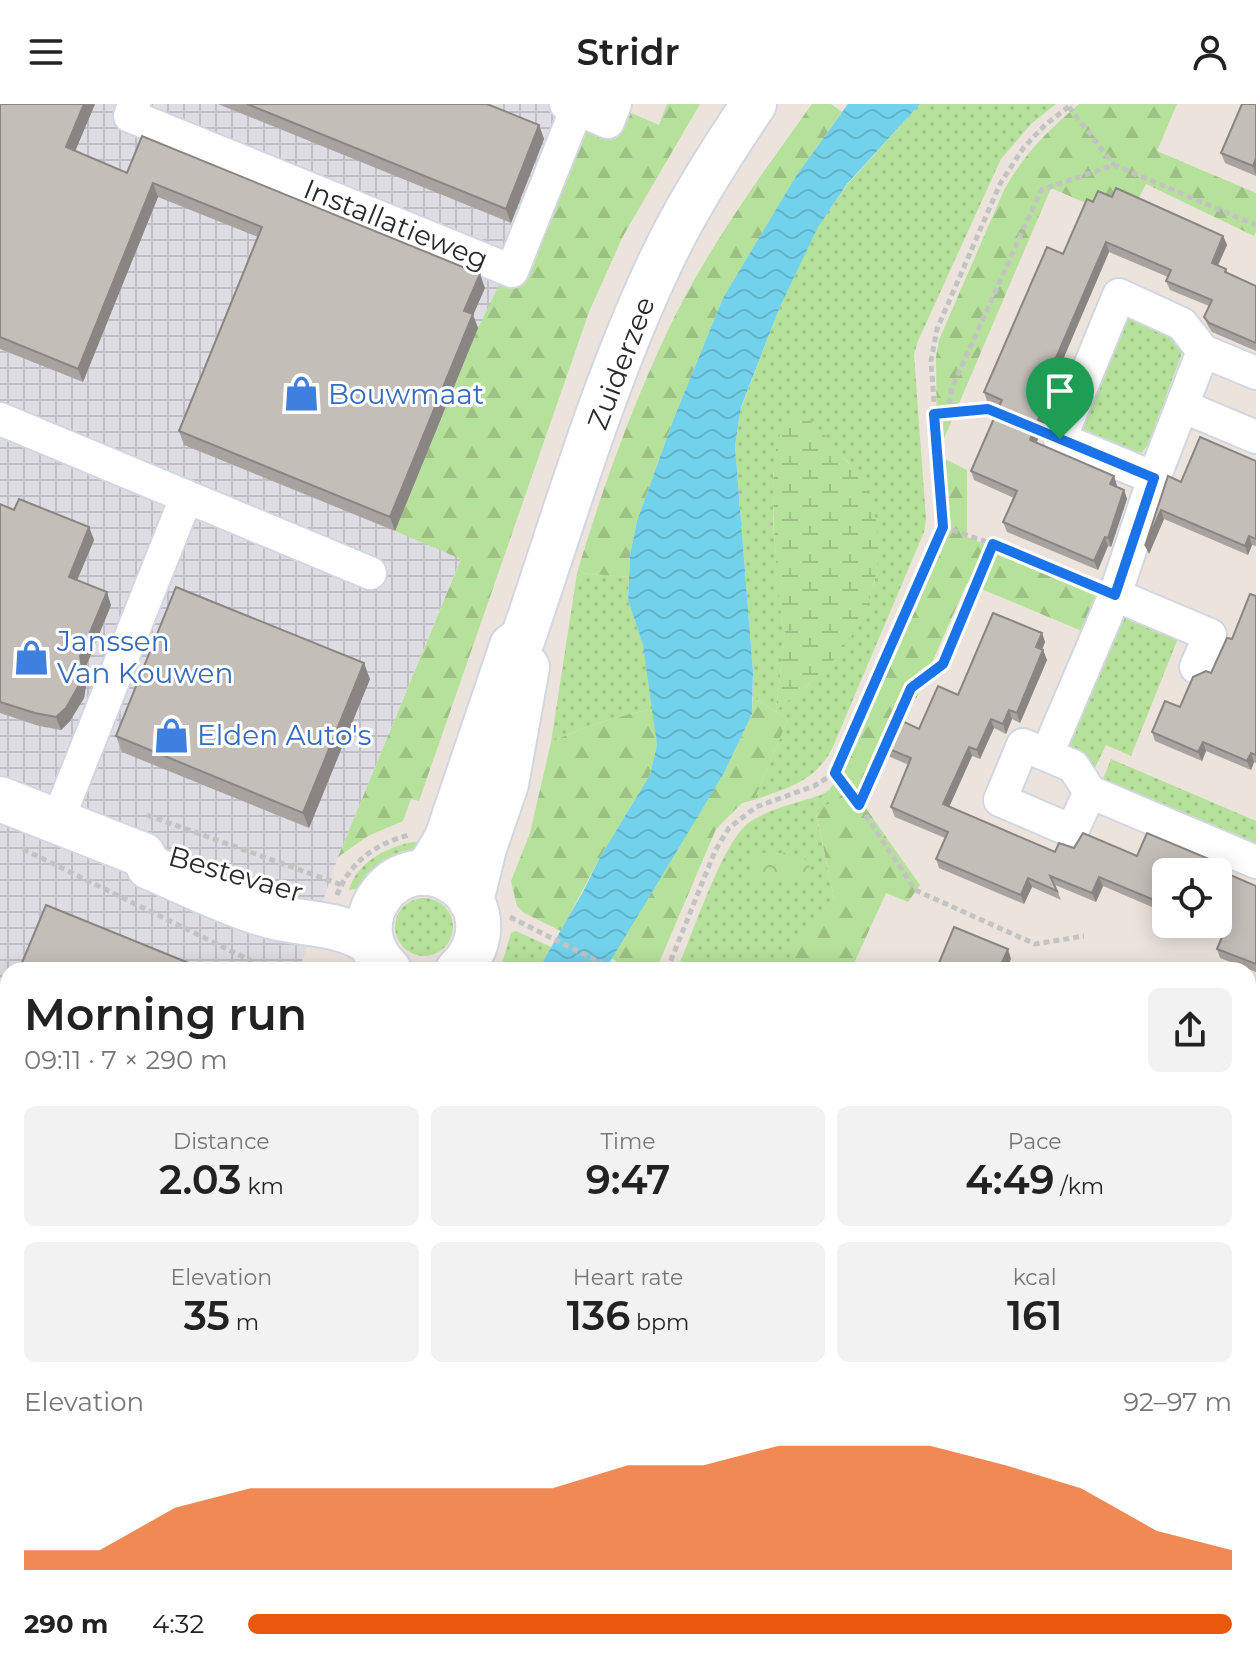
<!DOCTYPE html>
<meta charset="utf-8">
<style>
:root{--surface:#fff;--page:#f2f2f2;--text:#222;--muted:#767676;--accent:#ea580c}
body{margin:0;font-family:Montserrat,sans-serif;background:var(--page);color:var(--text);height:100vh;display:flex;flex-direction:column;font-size:30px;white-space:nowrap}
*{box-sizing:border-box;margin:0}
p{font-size:26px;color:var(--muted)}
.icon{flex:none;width:44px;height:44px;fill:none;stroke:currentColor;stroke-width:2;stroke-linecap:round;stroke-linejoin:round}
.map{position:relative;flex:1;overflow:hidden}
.side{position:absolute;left:0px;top:858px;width:1256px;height:710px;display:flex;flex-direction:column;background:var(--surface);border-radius:24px 24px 0 0;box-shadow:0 4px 20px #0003}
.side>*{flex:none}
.tools{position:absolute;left:1152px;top:754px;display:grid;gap:16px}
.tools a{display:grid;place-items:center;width:80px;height:80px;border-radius:12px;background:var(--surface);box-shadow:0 4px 20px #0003;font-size:40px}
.pin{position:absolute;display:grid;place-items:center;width:68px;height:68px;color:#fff;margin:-82px -34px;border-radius:50% 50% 50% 0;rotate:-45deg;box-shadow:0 0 8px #0007}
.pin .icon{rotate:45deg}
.round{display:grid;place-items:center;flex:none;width:84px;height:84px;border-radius:12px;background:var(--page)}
.head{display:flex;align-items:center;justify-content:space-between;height:136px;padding:0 24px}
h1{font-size:44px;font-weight:600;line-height:60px}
.figures{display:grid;grid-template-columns:repeat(3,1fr);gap:12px;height:136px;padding:8px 24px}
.figures div{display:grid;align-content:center;border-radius:12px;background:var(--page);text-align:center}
.figures b{font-size:40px;font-weight:600}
.figures small{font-size:22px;font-weight:400}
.figures p{font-size:22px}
.chart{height:224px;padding:16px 24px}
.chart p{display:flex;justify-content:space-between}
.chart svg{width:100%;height:144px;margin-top:8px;fill:var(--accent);opacity:.7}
ul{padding:0 24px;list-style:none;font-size:26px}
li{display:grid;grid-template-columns:128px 96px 1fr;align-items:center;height:60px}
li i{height:20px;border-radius:10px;background:var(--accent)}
header{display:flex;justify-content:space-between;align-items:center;height:104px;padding:0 24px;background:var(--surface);font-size:36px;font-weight:600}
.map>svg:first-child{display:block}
.industrial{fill:url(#industrial-grid)}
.grass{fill:url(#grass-dots);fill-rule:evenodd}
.forest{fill:url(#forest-firs)}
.wetland{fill:url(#wetland-marsh)}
.park{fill:url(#park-crowns)}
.water{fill:url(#water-waves)}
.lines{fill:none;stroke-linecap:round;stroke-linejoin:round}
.lane-casing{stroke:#d2d6e2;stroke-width:20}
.street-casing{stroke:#d2d6e2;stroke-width:36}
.secondary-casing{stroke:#d2d6e2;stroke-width:48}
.path{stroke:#c3c3c3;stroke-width:5;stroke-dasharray:6 4;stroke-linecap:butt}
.lane{stroke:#fff;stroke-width:16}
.street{stroke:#fff;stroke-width:32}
.secondary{stroke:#fff;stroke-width:44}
.wall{fill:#a9a39f}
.shaded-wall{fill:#898582}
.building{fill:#c4beb9;stroke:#898582;stroke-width:2}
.route-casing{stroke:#fff;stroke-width:16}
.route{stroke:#1a73e8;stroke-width:10}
.labels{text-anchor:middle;stroke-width:6;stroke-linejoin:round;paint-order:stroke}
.street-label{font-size:28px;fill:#2a2a2a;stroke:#fff}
.shop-label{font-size:28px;fill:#366cbe;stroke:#fff;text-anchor:start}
</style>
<header><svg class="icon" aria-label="menu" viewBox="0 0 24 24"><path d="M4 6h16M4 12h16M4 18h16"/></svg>Stridr<svg class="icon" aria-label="person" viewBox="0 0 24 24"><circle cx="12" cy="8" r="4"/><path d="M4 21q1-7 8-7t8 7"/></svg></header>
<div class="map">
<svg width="1256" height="1567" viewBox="0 0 1256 1567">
<defs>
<pattern id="industrial-grid" width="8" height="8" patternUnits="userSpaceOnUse" patternTransform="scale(2)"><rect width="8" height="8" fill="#dfdde4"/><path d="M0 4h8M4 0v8" fill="none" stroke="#c0bec4"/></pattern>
<pattern id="grass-dots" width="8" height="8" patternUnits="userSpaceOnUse" patternTransform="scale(2)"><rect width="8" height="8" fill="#b6e19a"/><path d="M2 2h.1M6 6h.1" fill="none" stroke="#9dc185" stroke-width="1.8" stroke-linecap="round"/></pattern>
<pattern id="forest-firs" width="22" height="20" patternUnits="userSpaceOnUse" patternTransform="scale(2)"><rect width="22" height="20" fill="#b6e19a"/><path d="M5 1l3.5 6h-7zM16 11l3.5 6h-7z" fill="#9dc185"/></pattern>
<pattern id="wetland-marsh" width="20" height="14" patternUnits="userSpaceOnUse" patternTransform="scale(2)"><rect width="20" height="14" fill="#b6e19a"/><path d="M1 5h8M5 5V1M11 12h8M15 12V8" fill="none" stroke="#9dc185"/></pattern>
<pattern id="park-crowns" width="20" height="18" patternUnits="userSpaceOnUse" patternTransform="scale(2)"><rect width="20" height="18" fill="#b6e19a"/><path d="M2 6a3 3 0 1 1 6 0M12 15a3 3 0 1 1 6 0" fill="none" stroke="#9dc185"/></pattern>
<pattern id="water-waves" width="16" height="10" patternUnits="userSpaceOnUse" patternTransform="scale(2)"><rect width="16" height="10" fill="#72d1eb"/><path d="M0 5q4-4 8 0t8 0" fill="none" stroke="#63b4ca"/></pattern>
</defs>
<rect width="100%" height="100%" fill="#ece4dc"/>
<!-- industrial -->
<polygon class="industrial" points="0,0 624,0 396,426 461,454 338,753 299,866 8,866 8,1560 34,1560 32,1567 0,1567"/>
<!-- grass -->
<g class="grass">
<path d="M 920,0 L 1056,0 L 1031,20 L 1001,55 L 918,237 L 914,250 L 926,415 L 924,428 L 832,645 C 814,678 788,684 754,696 L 788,615 L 753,593 L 753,568 L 735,342 L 741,304 L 779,205 L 818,122 L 847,81 ZM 805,312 L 849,359 L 875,477 L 859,519 L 833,557 L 809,580 L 776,606 L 785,529 L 782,517 L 773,419 L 773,369 Z"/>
<polygon points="1125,205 1176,228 1182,249 1148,341 1134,357 1075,331"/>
<path d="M 577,469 L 629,473 L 628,496 L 643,541 L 653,605 C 616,612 585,623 551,638 Z"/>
<polygon points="1124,505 1181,527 1131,652 1106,641 1094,666 1062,648"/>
<polygon points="1111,655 1256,717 1256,751 1100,683"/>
<path d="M 829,686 L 836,695 L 816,710 L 834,794 L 793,841 L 798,866 L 677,866 C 692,832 721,743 746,721 C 766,705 797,699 821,691 Z"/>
<path d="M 413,738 L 431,739 L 361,784 L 349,786 C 356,759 386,743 413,738 Z"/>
<circle cx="424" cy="823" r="29"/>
<polygon points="516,827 551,843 538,866 500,866 511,829"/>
<polygon points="252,1560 383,1560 381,1563 283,1562 283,1567 250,1567"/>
<polygon points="506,1560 611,1560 627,1567 524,1567"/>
</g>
<!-- forest -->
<g class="forest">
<polygon points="667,0 700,0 623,132 589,208 419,697 411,695 403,717 368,732 338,753 461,455 395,427 478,224 584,8 622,5 659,21"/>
<path d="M 812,0 L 831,0 L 842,8 L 796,72 L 723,194 L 674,314 L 637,417 L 630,451 L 629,473 L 577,469 C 602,385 632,302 670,222 C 708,143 761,71 812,0 Z"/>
<path d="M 1079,0 L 1177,0 L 1157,47 L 1256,89 L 1256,127 L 1254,132 L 1146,80 L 1127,117 L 1051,84 L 937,351 L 967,366 L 967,433 L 1097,486 L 1082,527 L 967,479 L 916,595 L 901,600 L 858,693 L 920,781 L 908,798 L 886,789 L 851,866 L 798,866 L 792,841 L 834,794 L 816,709 L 835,695 L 829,686 L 843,668 L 936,450 L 938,437 L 936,253 L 939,236 L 1004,86 C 1025,48 1047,28 1079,0 Z"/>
<polygon points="753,593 788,615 754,696 742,699 716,725 656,866 631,866 611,854 724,669 752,610"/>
<path d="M 653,605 L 657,641 L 650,671 L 600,753 L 561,827 L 524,809 L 517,802 L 511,777 L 530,729 L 551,638 C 585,623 616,612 653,605 Z"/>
<polygon points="40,1560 113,1560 111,1567 37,1567"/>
<polygon points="611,1560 751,1560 783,1567 627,1567"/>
<polygon points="794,1560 865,1560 881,1567 791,1567"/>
<polygon points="1003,1560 1075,1560 1069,1567 1000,1567"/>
<polygon points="282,1562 443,1564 451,1567 283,1567"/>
</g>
<!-- wetland -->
<path class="wetland" d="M 805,312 C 832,338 862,368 873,405 C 889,458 868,518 832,558 C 815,577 795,591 776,606 L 785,529 L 782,517 C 778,479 763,350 784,323 C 790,315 795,313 805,312 Z"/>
<!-- park -->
<polygon class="park" points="763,749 801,749 811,765 807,774 798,777 754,777 753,756"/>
<!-- water -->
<polygon class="water" points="848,0 920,0 847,80 818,123 779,205 741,303 735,342 753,568 752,610 724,669 605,866 538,866 584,786 600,753 650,671 657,641 643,541 628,496 630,451 637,417 674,314 723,194 796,72"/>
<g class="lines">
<defs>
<polyline id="lane" points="25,1567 28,1560"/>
<g id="street">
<polyline points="134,0 130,12 512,167 577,4"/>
<polyline points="566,0 608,18 615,0"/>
<polyline points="1182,302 1256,333"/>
<polyline points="0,315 370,469"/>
<polyline points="1154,374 1060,335 1119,191 1182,220 1203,247 1256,269"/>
<polyline points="1115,491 1154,374 1203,247"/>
<polyline points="1047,650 1115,491 1210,531 1196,563"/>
<polyline points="1090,688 1072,727 1000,696 1023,641 1073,662 1090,688 1256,758"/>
<polyline points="57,718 186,394"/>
<polyline points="1248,1183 1256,1165"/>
<polyline points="467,1560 486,1567"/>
<polyline points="1187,1560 1204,1567"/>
<polyline points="1129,1567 1132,1560"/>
</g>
<g id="secondary">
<path d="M 0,695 L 143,751 L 149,763 C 189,780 229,800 270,812 C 304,821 342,818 371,839"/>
<path d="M 423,769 L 433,758 L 447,734 L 512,542 L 523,534 C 566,408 604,277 661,157 C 687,102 720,50 754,0"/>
<polyline points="471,797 484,744 506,680 527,563"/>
<path d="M 389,866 C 337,817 400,739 456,780 C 468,788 476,801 478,816 C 480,836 472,853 458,866"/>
<polyline points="160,1567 161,1560"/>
<polyline points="200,1567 203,1560"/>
</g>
</defs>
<!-- lane casing -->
<use href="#lane" class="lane-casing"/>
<!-- street casing -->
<use href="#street" class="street-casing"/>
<!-- secondary casing -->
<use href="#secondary" class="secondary-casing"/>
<!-- path -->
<g class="path">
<polyline points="1069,3 1114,61"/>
<polyline points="1000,310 988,305 949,308 951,286 1041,86 1114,61 1256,121"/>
<polyline points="943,423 993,440 1091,481"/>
<polyline points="893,626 911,584 943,560 993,440"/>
<polyline points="887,639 859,701 915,786 1035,840 1084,832"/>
<polyline points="835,669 859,701"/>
<polyline points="147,711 342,781"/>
<polyline points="23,745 270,866"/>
<path d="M 337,791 C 350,758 375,740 409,731"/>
<polyline points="510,813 615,866"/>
<polyline points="667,866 715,747 729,724 756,703 814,682 835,669 943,423 931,257 937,225 1000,80 1024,43 1045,21 1072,0"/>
<polyline points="386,1567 388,1560"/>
</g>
<!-- lane -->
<use href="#lane" class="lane"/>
<!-- street -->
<use href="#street" class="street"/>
<!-- secondary -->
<use href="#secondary" class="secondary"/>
</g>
<!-- wall -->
<g class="wall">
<polygon points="0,0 95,0 75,47 127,69 485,184 473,211 478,224 395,427 184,341 179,327 258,133 158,93 83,278 0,245"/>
<polygon points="218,0 487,0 539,21 544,35 511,119"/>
<polygon points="1242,0 1256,72 1225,59 1221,49"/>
<polygon points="1112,93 1223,132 1227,141 1218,161 1226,165 1228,170 1256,182 1256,247 1212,228 1208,222 1204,213 1209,202 1170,186 1166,177 1168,173 1109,148 1052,280 1057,289 1036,338 1114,372 1117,383 1124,386 1127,395 1111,443 1108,442 1098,466 1007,428 1003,418 1014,394 974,376 971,367 999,302 987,297 984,288 1093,98"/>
<polygon points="1256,357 1256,442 1252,441 1248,451 1164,415 1149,450 1168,372 1181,378"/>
<polygon points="0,400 14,406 89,423 94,436 77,476 111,501 85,565 87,576 84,594 70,617 61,626 39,622 0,609"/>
<polygon points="1256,492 1256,659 1254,658 1251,666 1206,647 1202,657 1155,637 1152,628 1180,603 1211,569"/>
<polygon points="1042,529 1045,538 1042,546 1043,546 1047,556 1020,619 1012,615 1006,630 994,624 980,655 972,652 949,703 1055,748 1074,744 1137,752 1212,763 1256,782 1256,868 1220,854 1217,845 1222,833 1192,820 1218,820 1166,768 1166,809 1103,782 1096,798 1055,781 1061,796 1032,783 1024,800 939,764 936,755 945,734 895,713 891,703 909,661 888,652 884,643 919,625 958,591"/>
<polygon points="370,575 309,724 122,648 116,632"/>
<polygon points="8,1012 8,1266 0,1263 0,1032"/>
<polygon points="1256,1366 1256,1428 1248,1425 1248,1385"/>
<polygon points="948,1560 991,1560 988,1567 965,1567"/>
<polygon points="1235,1560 1248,1560 1248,1565"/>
</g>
<!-- shaded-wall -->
<g class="shaded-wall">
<polygon points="84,0 95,0 71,57 66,43"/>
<polygon points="539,21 544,35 511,119 506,105"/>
<polygon points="1256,54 1256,72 1253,62"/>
<polygon points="153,79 158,93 83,278 78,265"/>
<polygon points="1223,132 1227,141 1215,168 1212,159"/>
<polygon points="1106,138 1109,148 1050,286 1046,277"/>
<polygon points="480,170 485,184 473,211 478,224 395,427 390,413 464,207"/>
<polygon points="1053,280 1057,289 1034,345 1030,336"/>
<polygon points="1114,372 1117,382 1114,389 1110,380"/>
<polygon points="1124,386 1127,395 1111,443 1108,434"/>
<polygon points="1161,406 1164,415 1149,450 1145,442"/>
<polygon points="89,423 94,436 73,486 69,473"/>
<polygon points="1249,432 1252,441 1248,451 1245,442"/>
<polygon points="1105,433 1108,442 1098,466 1094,457"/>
<polygon points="107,488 111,501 85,565 87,576 84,594 70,617 61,626 56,613"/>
<polygon points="1042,529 1045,538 1039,553 1036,543"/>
<polygon points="1043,546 1047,556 1020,619 1017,609"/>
<polygon points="364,559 370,575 309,724 303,709"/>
<polygon points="1009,606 1012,615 1006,630 1003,620"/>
<polygon points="991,615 994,624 980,655 977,646"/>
<polygon points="1203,638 1206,647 1202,657 1198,648"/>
<polygon points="969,643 972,652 946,710 943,700"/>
<polygon points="1251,649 1254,658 1251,666 1247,657"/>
<polygon points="1099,773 1103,782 1096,798 1092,789"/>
<polygon points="1028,774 1032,783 1024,800 1021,791"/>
<polygon points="1008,845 1011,855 1006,866 999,866"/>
<polygon points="8,1449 8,1478 0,1498 0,1468"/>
<polygon points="1256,1530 1256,1547 1248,1565 1246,1560 1248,1560 1248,1548"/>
<polygon points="984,1560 991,1560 988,1567 984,1567 982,1563"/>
</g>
<!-- building -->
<g class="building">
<polygon points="0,0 84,0 66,43 127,69 142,32 480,170 464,207 473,210 390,413 179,327 262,123 153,79 78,265 0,233"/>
<polygon points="247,0 487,0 539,21 506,105"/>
<polygon points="1242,0 1256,0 1256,54 1253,62 1221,49"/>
<polygon points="1116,84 1223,132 1212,159 1226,165 1225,168 1256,182 1256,239 1209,219 1204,213 1212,196 1166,177 1171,166 1106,138 1046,277 1053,280 1030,336 1114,372 1110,380 1124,386 1108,434 1105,433 1094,457 1003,418 1017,387 971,367 1002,296 984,288 1047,143 1063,150 1087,95 1093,98 1098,87 1112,93"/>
<polygon points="1200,333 1256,357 1256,435 1249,432 1245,442 1161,406 1145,442 1168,372 1181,378"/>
<polygon points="19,395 89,423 69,473 107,488 80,552 82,563 79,581 66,604 56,613 35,609 0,598 0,400 14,406"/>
<polygon points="176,483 364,559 303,709 116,632"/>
<polygon points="1250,490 1256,492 1256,651 1251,649 1247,657 1203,638 1198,648 1152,628 1165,597 1180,603 1193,573 1206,567 1211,569 1227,534 1232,535"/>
<polygon points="993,509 1042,529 1036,543 1043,546 1017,609 1009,606 1003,620 991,615 977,646 969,643 943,700 1055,748 1059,739 1074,744 1083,729 1137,752 1147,729 1209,755 1207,761 1256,782 1256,860 1217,845 1225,826 1210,820 1218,820 1218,768 1166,768 1166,801 1099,773 1092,789 1050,772 1057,787 1028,774 1021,791 936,755 948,728 891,703 911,654 884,643 898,615 919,625 938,582 958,591"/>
<polygon points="46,801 206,866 19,866"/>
<polygon points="954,823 1008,845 999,866 936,866"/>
<polygon points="8,894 8,905 4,903"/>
<polygon points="8,1012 8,1254 0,1251 0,1032"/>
<polygon points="0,1338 8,1341 8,1449 0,1468"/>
<polygon points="1256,1366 1256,1420 1248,1417 1248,1385"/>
<polygon points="1256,1433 1256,1530 1248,1548 1248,1451"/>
<polygon points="966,1560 984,1560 982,1563 973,1563"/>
</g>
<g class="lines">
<defs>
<polygon id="route" points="988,305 1154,374 1115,491 993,440 943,560 911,584 859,701 835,669 943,423 934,310"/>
</defs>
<!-- route casing -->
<use href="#route" class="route-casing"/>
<!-- route -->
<use href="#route" class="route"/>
</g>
<!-- icons -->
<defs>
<symbol id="shop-bare" viewBox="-9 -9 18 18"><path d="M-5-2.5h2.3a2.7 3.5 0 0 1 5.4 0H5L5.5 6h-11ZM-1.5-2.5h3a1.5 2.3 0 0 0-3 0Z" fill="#3f7fe0" stroke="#fff" stroke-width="2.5" paint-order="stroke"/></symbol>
</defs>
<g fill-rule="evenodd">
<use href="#shop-bare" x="276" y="264" width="51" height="51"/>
<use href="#shop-bare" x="6" y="528" width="51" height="51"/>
<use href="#shop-bare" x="146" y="606" width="51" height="51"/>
</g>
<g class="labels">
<!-- street labels -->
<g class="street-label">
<text transform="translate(396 120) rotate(22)" y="10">Installatieweg</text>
<text transform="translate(621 259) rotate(-69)" y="10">Zuiderzee</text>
<text transform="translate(236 770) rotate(16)" y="10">Bestevaer</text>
</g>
<!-- shop labels -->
<g class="shop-label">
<text x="328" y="300">Bouwmaat</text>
<text x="57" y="547">Janssen<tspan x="57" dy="32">Van Kouwen</tspan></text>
<text x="197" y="641">Elden Auto's</text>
</g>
</g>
</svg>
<div class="tools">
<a><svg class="icon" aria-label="locate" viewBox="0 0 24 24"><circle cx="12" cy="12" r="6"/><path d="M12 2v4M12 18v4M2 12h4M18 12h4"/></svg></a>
</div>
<div class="pin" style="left:1060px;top:335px;background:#1e9e55"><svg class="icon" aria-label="arrive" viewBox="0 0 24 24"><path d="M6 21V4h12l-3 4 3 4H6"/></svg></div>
<section class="side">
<div class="head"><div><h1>Morning run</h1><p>09:11 · 7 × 290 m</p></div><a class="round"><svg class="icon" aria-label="share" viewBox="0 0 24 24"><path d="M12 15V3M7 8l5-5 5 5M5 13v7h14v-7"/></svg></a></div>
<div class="figures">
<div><p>Distance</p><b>2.03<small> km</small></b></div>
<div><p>Time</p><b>9:47</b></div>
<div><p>Pace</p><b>4:49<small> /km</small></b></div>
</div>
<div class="figures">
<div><p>Elevation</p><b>35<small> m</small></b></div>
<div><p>Heart rate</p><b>136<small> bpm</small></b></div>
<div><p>kcal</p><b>161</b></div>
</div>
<div class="chart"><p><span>Elevation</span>92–97 m</p>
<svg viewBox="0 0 160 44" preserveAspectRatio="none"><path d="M0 44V38L10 38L20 25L30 19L40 19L50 19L60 19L70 19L80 12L90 12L100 6L110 6L120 6L130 12L140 19L150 32L160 38V44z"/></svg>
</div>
<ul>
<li><b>290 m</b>4:32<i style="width:100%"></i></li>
</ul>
</section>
</div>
